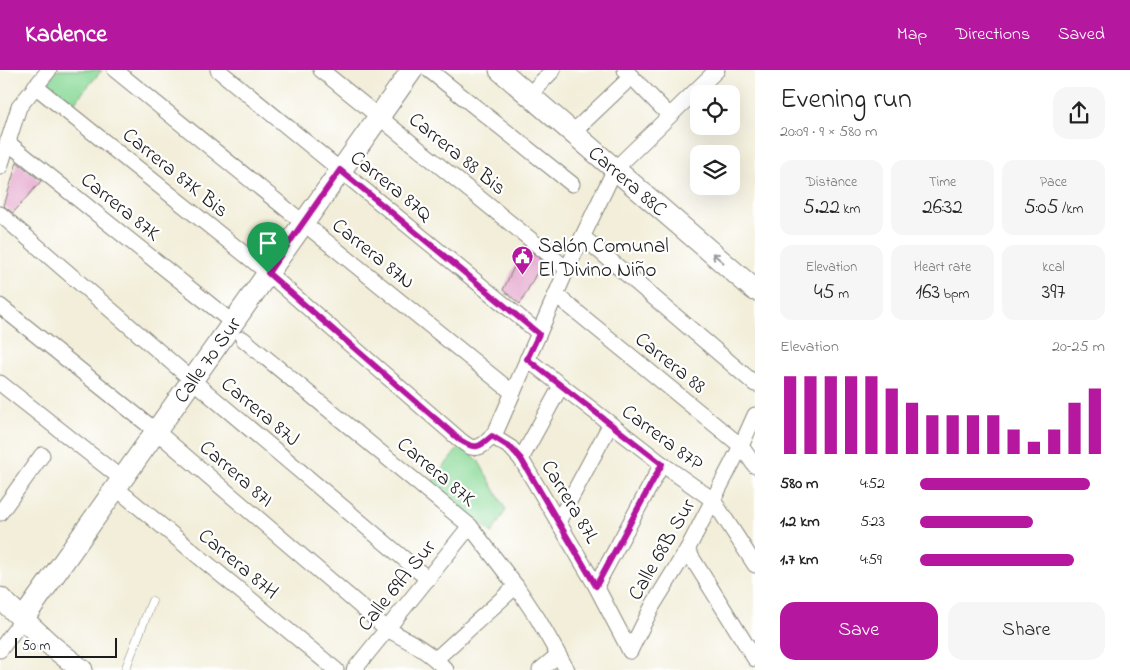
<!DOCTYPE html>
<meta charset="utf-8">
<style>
:root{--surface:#fff;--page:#f6f6f6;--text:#222;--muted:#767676;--accent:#b5179e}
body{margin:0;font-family:"Indie Flower",sans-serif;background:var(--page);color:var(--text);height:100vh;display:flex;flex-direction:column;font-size:19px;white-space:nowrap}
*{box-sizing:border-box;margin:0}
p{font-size:16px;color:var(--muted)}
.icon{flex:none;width:28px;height:28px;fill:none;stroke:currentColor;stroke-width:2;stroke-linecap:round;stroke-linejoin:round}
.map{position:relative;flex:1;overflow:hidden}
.side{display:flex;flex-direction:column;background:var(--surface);width:375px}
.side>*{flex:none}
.fabs{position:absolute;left:690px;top:15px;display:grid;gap:10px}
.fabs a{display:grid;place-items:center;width:50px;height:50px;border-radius:10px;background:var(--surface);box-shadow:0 5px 20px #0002;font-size:25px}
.scale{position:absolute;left:15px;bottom:12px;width:102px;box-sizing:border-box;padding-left:5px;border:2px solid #1c1c1c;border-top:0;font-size:14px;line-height:18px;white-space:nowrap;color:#1c1c1c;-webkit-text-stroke:4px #fff;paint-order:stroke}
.pin{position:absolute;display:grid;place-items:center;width:42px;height:42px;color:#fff;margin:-51px -21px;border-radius:50% 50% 50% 0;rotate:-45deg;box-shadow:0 0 5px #0007}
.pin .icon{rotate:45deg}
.round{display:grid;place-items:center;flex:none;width:52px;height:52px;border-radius:15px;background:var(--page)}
.summary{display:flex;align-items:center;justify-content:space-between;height:85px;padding:0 25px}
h1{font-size:28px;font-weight:600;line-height:38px}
.stats{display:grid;grid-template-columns:repeat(3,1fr);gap:8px;height:85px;padding:5px 25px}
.stats div{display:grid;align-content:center;border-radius:12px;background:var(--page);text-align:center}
.stats b{font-size:21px;font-weight:600}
.stats small{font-size:14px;font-weight:400}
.stats p{font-size:14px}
.chart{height:140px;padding:10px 25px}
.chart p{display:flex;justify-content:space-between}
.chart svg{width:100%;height:90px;margin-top:5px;stroke:var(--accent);stroke-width:6}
.action{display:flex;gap:10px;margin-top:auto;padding:10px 25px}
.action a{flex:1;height:58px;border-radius:15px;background:var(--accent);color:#fff;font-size:20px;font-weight:600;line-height:58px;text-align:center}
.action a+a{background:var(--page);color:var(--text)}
ul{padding:0 25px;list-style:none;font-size:16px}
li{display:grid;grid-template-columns:80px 60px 1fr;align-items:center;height:38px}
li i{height:12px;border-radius:6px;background:var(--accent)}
header{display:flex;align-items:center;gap:30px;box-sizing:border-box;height:70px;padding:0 25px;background:var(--accent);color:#fff}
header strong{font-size:24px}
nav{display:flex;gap:28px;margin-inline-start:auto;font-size:18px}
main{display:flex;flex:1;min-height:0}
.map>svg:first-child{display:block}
.green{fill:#8bda99;stroke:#547b5a}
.building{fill:#e4a5cc}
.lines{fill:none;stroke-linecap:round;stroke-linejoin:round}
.lane-casing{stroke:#87857a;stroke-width:9}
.street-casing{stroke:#87857a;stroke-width:17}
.secondary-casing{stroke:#87857a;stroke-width:23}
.lane{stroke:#fff;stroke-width:8}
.street{stroke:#fff;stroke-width:15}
.secondary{stroke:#fff;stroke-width:21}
.oneway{stroke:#999}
.route-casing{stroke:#fff;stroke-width:10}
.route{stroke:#b5179e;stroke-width:6}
.labels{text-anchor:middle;stroke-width:4.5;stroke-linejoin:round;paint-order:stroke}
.street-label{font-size:21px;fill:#1c1c1c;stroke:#fff}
.poi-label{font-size:21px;fill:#1c1c1c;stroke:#fff;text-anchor:start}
</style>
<header>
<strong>Kadence</strong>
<nav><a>Map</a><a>Directions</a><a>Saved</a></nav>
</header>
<main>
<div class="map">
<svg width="755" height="600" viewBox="0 0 755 600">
<rect width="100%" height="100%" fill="#fff"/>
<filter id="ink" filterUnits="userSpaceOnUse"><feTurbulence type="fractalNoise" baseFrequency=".02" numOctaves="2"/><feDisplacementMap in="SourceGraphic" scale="10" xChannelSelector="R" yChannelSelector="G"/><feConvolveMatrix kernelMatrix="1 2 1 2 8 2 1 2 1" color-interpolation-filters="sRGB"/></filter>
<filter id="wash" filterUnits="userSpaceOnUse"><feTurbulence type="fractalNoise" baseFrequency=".0096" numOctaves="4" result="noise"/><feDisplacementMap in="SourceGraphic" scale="20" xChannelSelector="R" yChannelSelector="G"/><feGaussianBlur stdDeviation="1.12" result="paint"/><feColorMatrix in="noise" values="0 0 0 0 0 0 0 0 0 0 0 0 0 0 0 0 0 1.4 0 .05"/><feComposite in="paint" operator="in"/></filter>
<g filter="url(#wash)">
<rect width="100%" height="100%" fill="#f2eed9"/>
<!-- green -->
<g class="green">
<polygon points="58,0 102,0 72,35 45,14"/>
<polygon points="460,376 478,390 506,440 492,463 431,413"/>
</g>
<g id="blocks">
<!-- building -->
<g class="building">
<polygon points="17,92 41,111 13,143 4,136"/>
<polygon points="524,176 543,191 520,234 503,220"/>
</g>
</g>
</g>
<g filter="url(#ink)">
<use href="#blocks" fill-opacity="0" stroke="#87857a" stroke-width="1"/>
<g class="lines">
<defs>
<polyline id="lane" points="125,600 152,531"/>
<g id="street">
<polyline points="115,0 513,323"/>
<polyline points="218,0 539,263"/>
<polyline points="321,0 567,199"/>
<polyline points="429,0 572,114"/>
<polyline points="625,0 669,45"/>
<path d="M 35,16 L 268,203 L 460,370 C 463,372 467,376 471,377 C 482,380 492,367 497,359 L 567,199 L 615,99 L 717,0"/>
<polyline points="529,25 553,0"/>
<polyline points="572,63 631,7"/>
<polyline points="7,72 233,253"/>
<polyline points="0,97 19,37 49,0"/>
<polyline points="0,144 192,310 428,509"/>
<polyline points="583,167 755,314"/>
<polyline points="556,225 741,376 755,396"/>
<path d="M 0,236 L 156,361 L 387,559 C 409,571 429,581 446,600"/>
<polyline points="243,269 470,456 516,516 538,549 567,600"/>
<polyline points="527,289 662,394 713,430 755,495"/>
<polyline points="0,313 122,409"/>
<polyline points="492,366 511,378 521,389 596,516 630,581"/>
<polyline points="521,389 561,316"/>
<polyline points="116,418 336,600"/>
<polyline points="0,443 42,385"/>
<polyline points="558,452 610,355"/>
<polyline points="687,480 755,589"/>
<polyline points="596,516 662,394"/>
<polyline points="0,580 23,549"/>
<polyline points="630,581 653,535 687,480 741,376 755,345"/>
<polyline points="436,589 516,516"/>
<polyline points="354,600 470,456"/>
<polyline points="540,600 558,585"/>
</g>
<g id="secondary">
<path id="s1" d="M 500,0 L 755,220"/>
<polyline points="0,528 53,577 82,600"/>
<path id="s2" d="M 23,549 L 412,0"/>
</g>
</defs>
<!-- lane casing -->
<use href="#lane" class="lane-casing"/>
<!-- street casing -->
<use href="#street" class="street-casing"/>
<!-- secondary casing -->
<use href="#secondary" class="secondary-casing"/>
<!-- lane -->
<use href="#lane" class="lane"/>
<!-- street -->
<use href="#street" class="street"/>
<!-- secondary -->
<use href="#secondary" class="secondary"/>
</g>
<!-- one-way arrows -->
<defs><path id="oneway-shaft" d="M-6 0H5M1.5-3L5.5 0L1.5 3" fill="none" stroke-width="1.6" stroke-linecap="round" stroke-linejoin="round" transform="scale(1.25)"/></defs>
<use class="oneway" href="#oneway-shaft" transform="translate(718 188) rotate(-140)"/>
</g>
<g class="lines" filter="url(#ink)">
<defs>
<path id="route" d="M 340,100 L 539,264 L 527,289 L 662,394 L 596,516 L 521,389 L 511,378 L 492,366 C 478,378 476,380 460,370 L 268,203 Z"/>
</defs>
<!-- route casing -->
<use href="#route" class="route-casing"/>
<!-- route -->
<use href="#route" class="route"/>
</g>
<!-- icons -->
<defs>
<symbol id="civic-pin" viewBox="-11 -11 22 30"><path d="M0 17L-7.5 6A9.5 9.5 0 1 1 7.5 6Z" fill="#b5179e" stroke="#fff"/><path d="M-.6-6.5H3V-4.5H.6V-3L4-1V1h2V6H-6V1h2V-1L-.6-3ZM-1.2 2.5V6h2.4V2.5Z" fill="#fff"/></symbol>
</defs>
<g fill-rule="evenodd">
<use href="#civic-pin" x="510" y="174" width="25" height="34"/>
</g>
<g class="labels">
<!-- street labels -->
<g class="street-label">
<text transform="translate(458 83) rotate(39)" y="7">Carrera 88 Bis</text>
<text transform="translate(176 102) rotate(39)" y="7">Carrera 87K Bis</text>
<text dy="7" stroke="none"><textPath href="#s1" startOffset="169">Carrera 88C</textPath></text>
<text transform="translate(392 115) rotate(39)" y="7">Carrera 87Q</text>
<text transform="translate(121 136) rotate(39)" y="7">Carrera 87K</text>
<text transform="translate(374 183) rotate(39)" y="7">Carrera 87N</text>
<text dy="7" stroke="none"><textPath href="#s2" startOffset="318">Calle 70 Sur</textPath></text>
<text transform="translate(671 292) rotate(39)" y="7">Carrera 88</text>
<text transform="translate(261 341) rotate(40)" y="7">Carrera 87J</text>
<text transform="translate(663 367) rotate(37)" y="7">Carrera 87P</text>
<text transform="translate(437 401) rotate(40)" y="7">Carrera 87K</text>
<text transform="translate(237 403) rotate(41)" y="7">Carrera 87I</text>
<text transform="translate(571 431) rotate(59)" y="7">Carrera 87L</text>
<text transform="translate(661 479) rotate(-60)" y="7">Calle 68B Sur</text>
<text transform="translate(239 493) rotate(40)" y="7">Carrera 87H</text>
<text transform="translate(396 515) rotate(-51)" y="7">Calle 69A Sur</text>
</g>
<!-- poi labels -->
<g class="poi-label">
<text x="538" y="182">Salón Comunal<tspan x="538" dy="24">El Divino Niño</tspan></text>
</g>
</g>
</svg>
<div class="fabs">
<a><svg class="icon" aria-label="locate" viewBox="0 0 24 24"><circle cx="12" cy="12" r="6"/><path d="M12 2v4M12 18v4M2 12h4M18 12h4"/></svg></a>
<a><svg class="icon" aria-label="layers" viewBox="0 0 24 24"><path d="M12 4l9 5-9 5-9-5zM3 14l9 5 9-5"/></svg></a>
</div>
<div class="scale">50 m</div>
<div class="pin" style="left:268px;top:203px;background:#1e9e55"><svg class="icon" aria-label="arrive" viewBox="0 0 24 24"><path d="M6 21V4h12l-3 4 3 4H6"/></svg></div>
</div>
<section class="side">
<div class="summary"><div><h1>Evening run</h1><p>20:09 · 9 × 580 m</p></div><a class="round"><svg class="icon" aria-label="share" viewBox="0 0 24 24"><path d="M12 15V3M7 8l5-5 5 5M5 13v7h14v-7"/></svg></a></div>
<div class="stats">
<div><p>Distance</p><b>5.22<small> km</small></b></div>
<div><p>Time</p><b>26:32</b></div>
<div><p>Pace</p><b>5:05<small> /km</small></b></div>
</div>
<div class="stats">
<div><p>Elevation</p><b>45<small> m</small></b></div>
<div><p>Heart rate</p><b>163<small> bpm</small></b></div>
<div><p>kcal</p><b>397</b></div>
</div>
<div class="chart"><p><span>Elevation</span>20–25 m</p>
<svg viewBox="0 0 160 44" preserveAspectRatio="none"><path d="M5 44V6M15 44V6M25 44V6M35 44V6M45 44V6M55 44V12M65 44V19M75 44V25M85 44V25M95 44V25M105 44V25M115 44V32M125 44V38M135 44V32M145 44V19M155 44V12"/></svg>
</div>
<ul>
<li><b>580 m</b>4:52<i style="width:92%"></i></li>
<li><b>1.2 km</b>5:23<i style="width:61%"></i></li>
<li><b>1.7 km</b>4:59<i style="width:83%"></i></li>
</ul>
<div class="action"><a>Save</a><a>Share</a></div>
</section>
</main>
